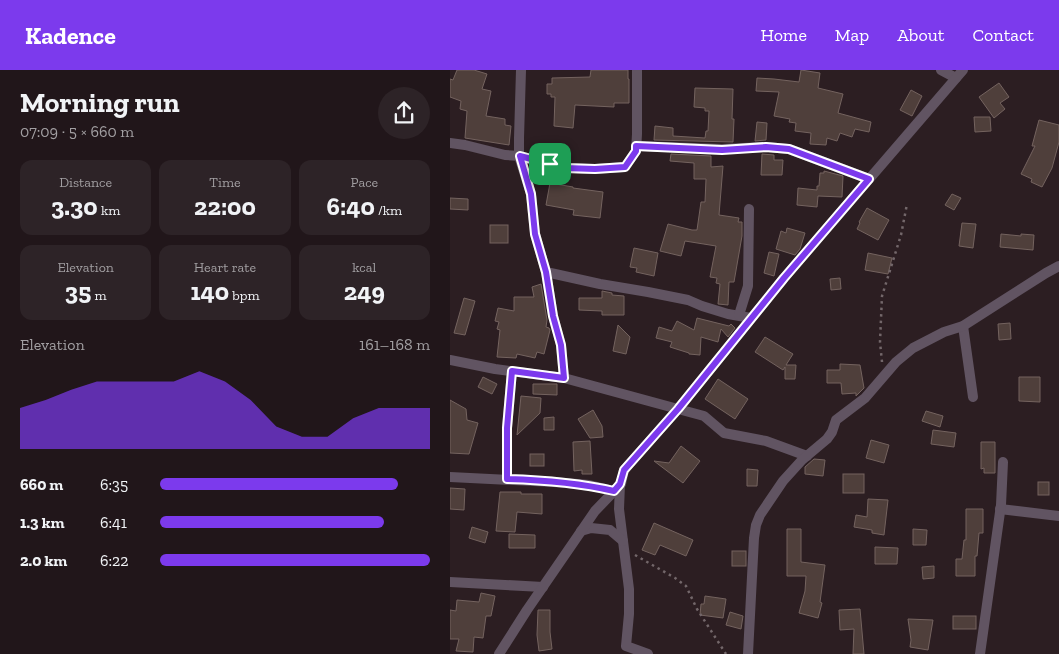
<!DOCTYPE html>
<meta charset="utf-8">
<style>
:root{--surface:#21161a;--page:#2d2327;--text:#f1f3f6;--muted:#a29fa2;--accent:#7c3aed}
body{margin:0;font-family:"Zilla Slab",serif;background:var(--page);color:var(--text);height:100vh;display:flex;flex-direction:column;font-size:19px;white-space:nowrap}
*{box-sizing:border-box;margin:0}
p{font-size:16px;color:var(--muted)}
.icon{flex:none;width:28px;height:28px;fill:none;stroke:currentColor;stroke-width:2;stroke-linecap:round;stroke-linejoin:round}
.map{position:relative;flex:1;overflow:hidden}
.details{display:flex;flex-direction:column;background:var(--surface);width:450px}
.details>*{flex:none}
.pin{position:absolute;display:grid;place-items:center;width:42px;height:42px;color:#fff;margin:-21px;border-radius:10px;box-shadow:0 2px 8px #0006}
.round{display:grid;place-items:center;flex:none;width:52px;height:52px;border-radius:26px;background:var(--page)}
.summary{display:flex;align-items:center;justify-content:space-between;height:85px;padding:0 20px}
h1{font-size:28px;font-weight:800;line-height:38px}
.metrics{display:grid;grid-template-columns:repeat(3,1fr);gap:8px;height:85px;padding:5px 20px}
.metrics div{display:grid;align-content:center;border-radius:12px;background:var(--page);text-align:center}
.metrics b{font-size:25px;font-weight:800}
.metrics small{font-size:14px;font-weight:400}
.metrics p{font-size:14px}
.chart{height:140px;padding:10px 20px}
.chart p{display:flex;justify-content:space-between}
.chart svg{width:100%;height:90px;margin-top:5px;fill:var(--accent);opacity:.7}
ul{padding:0 20px;list-style:none;font-size:16px}
li{display:grid;grid-template-columns:80px 60px 1fr;align-items:center;height:38px}
li i{height:12px;border-radius:6px;background:var(--accent)}
header{display:flex;align-items:center;gap:30px;box-sizing:border-box;height:70px;padding:0 25px;background:var(--accent);color:#fff}
header strong{font-size:24px}
nav{display:flex;gap:28px;margin-inline-start:auto;font-size:18px}
main{display:flex;flex:1;min-height:0}
.map>svg:first-child{display:block}
.building{fill:#4f3f3b;stroke:#74635f}
.lines{fill:none;stroke-linecap:round;stroke-linejoin:round}
.path{stroke:#73676a;stroke-width:2.5;stroke-dasharray:2.5 4;stroke-linecap:butt}
.street{stroke:#615462;stroke-width:10}
.route-casing{stroke:#fff;stroke-width:10}
.route{stroke:#7c3aed;stroke-width:6}
</style>
<header>
<strong>Kadence</strong>
<nav><a>Home</a><a>Map</a><a>About</a><a>Contact</a></nav>
</header>
<main>
<section class="details">
<div class="summary"><div><h1>Morning run</h1><p>07:09 · 5 × 660 m</p></div><a class="round"><svg class="icon" aria-label="share" viewBox="0 0 24 24"><path d="M12 15V3M7 8l5-5 5 5M5 13v7h14v-7"/></svg></a></div>
<div class="metrics">
<div><p>Distance</p><b>3.30<small> km</small></b></div>
<div><p>Time</p><b>22:00</b></div>
<div><p>Pace</p><b>6:40<small> /km</small></b></div>
</div>
<div class="metrics">
<div><p>Elevation</p><b>35<small> m</small></b></div>
<div><p>Heart rate</p><b>140<small> bpm</small></b></div>
<div><p>kcal</p><b>249</b></div>
</div>
<div class="chart"><p><span>Elevation</span>161–168 m</p>
<svg viewBox="0 0 160 44" preserveAspectRatio="none"><path d="M0 44V24L10 20L20 15L30 11L40 11L50 11L60 11L70 6L80 11L90 20L100 33L110 38L120 38L130 29L140 24L150 24L160 24V44z"/></svg>
</div>
<ul>
<li><b>660 m</b>6:35<i style="width:88%"></i></li>
<li><b>1.3 km</b>6:41<i style="width:83%"></i></li>
<li><b>2.0 km</b>6:22<i style="width:100%"></i></li>
</ul>
</section>
<div class="map">
<svg width="609" height="584" viewBox="0 0 609 584">
<rect width="100%" height="100%" fill="#2c1e22"/>
<!-- building -->
<g class="building">
<polygon points="7,0 24,0 37,4 32,19 41,21 36,46 55,49 55,55 61,56 59,75 15,68 17,41 10,39 11,31 0,27 0,9 3,10"/>
<polygon points="141,0 178,0 178,9 179,9 179,33 164,33 164,37 125,35 123,58 104,56 105,27 101,27 101,24 97,24 97,14 102,14 102,8 140,7"/>
<polygon points="351,0 370,3 368,18 393,24 388,43 421,52 419,62 405,59 402,67 390,63 387,71 377,68 376,75 360,74 361,63 345,61 346,53 339,52 340,49 324,46 329,22 306,21 307,8 324,9 349,12"/>
<polygon points="549,13 559,27 550,33 555,39 544,48 529,27"/>
<polygon points="245,18 283,19 282,49 284,49 283,72 204,70 205,56 223,58 223,66 255,68 256,61 258,61 259,41 255,41 255,38 244,37"/>
<polygon points="461,20 472,26 462,46 450,40"/>
<polygon points="524,47 540,47 541,61 525,62"/>
<polygon points="589,50 609,55 609,72 602,98 592,117 581,112 582,109 571,104 585,76 582,76"/>
<polygon points="307,52 317,53 316,70 305,71"/>
<polygon points="221,84 261,86 261,97 273,96 269,145 289,148 288,152 292,152 292,166 284,212 279,212 278,235 268,234 270,214 266,213 267,208 260,207 266,176 235,171 231,186 210,181 218,154 242,160 247,160 251,132 255,132 256,109 244,109 244,93 220,91"/>
<polygon points="312,84 324,85 324,90 333,90 332,105 311,105"/>
<polygon points="374,101 393,106 392,127 368,126 367,137 347,135 348,118 367,120 367,116 369,116 370,103 374,103"/>
<polygon points="100,113 123,117 123,118 153,122 150,148 123,145 124,140 96,135"/>
<polygon points="502,124 511,128 504,140 495,135"/>
<polygon points="0,128 18,129 18,140 0,139"/>
<polygon points="417,138 439,150 428,170 407,159 410,153 409,152"/>
<polygon points="512,153 526,154 523,178 509,176"/>
<rect x="40" y="155" width="18" height="18"/>
<polygon points="337,158 355,163 350,179 345,185 326,179 331,161 336,163"/>
<polygon points="551,164 571,166 571,164 584,165 583,180 550,177"/>
<polygon points="184,178 208,183 204,206 186,202 187,198 180,197"/>
<polygon points="319,182 329,184 324,206 314,203"/>
<polygon points="418,183 442,188 438,204 415,200"/>
<polygon points="390,208 391,219 381,220 380,209"/>
<polygon points="91,214 97,250 96,257 99,258 100,260 94,284 87,282 85,288 67,284 66,288 47,287 50,260 47,259 49,252 45,251 48,238 64,241 64,227 84,227 82,217"/>
<polygon points="152,221 162,223 162,225 174,226 174,245 152,245 152,241 129,240 129,228 152,228"/>
<polygon points="14,228 25,231 15,265 4,263"/>
<polygon points="247,248 279,256 281,254 285,258 278,267 271,259 268,272 251,267 250,285 239,284 239,283 220,277 222,272 206,268 209,257 222,261 227,251 244,260"/>
<polygon points="560,253 561,269 549,270 548,254"/>
<polygon points="168,255 180,267 176,284 163,281"/>
<polygon points="315,267 343,284 336,295 346,295 345,309 335,309 335,297 333,300 305,282"/>
<polygon points="390,294 410,295 414,318 406,326 406,323 392,324 391,313 377,313 377,300 390,300"/>
<polygon points="33,307 47,314 42,324 28,317"/>
<polygon points="569,307 590,307 590,332 569,331"/>
<polygon points="268,309 298,329 285,349 255,329"/>
<polygon points="83,314 107,314 107,325 83,324"/>
<polygon points="71,326 91,328 90,343 67,365"/>
<polygon points="0,330 16,339 17,350 28,353 19,384 0,383"/>
<polygon points="143,340 152,356 153,367 140,368 128,349"/>
<polygon points="476,341 493,346 490,357 472,351"/>
<polygon points="104,347 104,360 94,360 94,348"/>
<polygon points="483,360 506,363 504,377 481,374"/>
<polygon points="421,370 439,375 434,393 416,388"/>
<polygon points="140,371 142,404 132,404 132,400 124,401 123,372"/>
<polygon points="531,372 545,372 545,403 534,403 534,398 531,399"/>
<polygon points="231,376 250,391 233,413 204,391 219,393"/>
<rect x="80" y="384" width="14" height="12"/>
<polygon points="364,389 375,390 373,406 355,404 355,397"/>
<polygon points="297,399 308,400 307,416 297,416"/>
<rect x="393" y="404" width="21" height="19"/>
<rect x="588" y="412" width="11" height="13"/>
<polygon points="0,418 15,419 14,440 0,439"/>
<polygon points="50,422 71,422 71,424 92,424 92,444 67,442 65,462 46,461"/>
<polygon points="418,429 438,430 434,465 422,463 422,460 404,457 406,445 417,447"/>
<polygon points="516,439 533,439 533,463 529,463 527,486 525,486 525,506 506,506 506,489 512,489 514,470 516,470"/>
<polygon points="204,453 243,470 236,486 210,475 205,485 192,480"/>
<polygon points="22,457 38,462 35,473 19,468"/>
<polygon points="337,459 351,459 351,492 375,495 370,532 372,533 368,548 349,543 355,521 356,506 337,506"/>
<polygon points="463,459 477,460 476,475 463,475"/>
<polygon points="59,464 85,465 85,478 59,478"/>
<polygon points="425,477 448,478 447,494 425,494"/>
<rect x="282" y="481" width="14" height="15"/>
<polygon points="484,496 484,508 473,509 472,497"/>
<polygon points="31,523 45,526 41,546 36,546 33,568 24,567 23,582 6,581 9,569 0,569 0,540 6,541 7,530 29,532"/>
<polygon points="255,526 276,529 273,548 250,545 251,534 254,534"/>
<polygon points="410,539 414,584 403,584 404,559 390,560 389,540"/>
<polygon points="88,540 100,540 100,562 102,579 89,581 87,565"/>
<polygon points="280,542 293,546 291,559 276,555"/>
<rect x="503" y="546" width="23" height="13"/>
<polygon points="458,549 483,550 478,580 460,577 461,570"/>
</g>
<g class="lines">
<!-- path -->
<g class="path">
<polyline points="432,292 430,272 432,226 451,165 457,134"/>
<polyline points="185,485 225,508 236,516 247,539 276,584"/>
</g>
<!-- street -->
<g class="street">
<polyline points="491,0 506,8"/>
<polyline points="0,73 15,75 55,85 69,86 115,98 145,99 175,97 186,81 187,64 187,0"/>
<polyline points="187,76 272,79 316,77 339,79 419,109"/>
<polyline points="96,202 150,214 198,222 238,230 252,236 278,244 301,248"/>
<polyline points="289,245 298,216 299,139"/>
<polyline points="513,256 523,327"/>
<polyline points="0,290 45,299 114,308"/>
<polyline points="357,386 316,371 274,363 254,346 228,339 334,208 513,0"/>
<polyline points="0,407 104,412 139,415 164,421"/>
<polyline points="57,409 57,358 62,301"/>
<polyline points="170,414 169,439 179,519 179,544 176,576 198,584"/>
<polyline points="550,439 609,446"/>
<polyline points="131,461 141,458 160,460 173,471"/>
<polyline points="0,512 93,517"/>
<polyline points="49,584 77,540 145,441 171,414 174,400 228,339 114,308 111,275 103,246 96,202 85,164 81,124 69,86 69,68 71,0"/>
<polyline points="298,584 304,468 306,455 310,445 333,411 352,390 377,369 382,362 386,350 415,328 446,292 463,278 494,262 513,256 596,203 609,196"/>
<polyline points="530,584 551,435 553,392"/>
</g>
</g>
<g class="lines">
<defs>
<path id="route" d="M 186,76 L 272,80 L 316,77 L 339,79 L 419,109 L 334,208 L 228,339 L 174,400 L 170,414 L 164,421 C 129,413 93,410 57,409 L 57,358 L 62,301 L 114,308 L 111,275 L 103,246 L 96,202 L 85,164 L 81,124 L 70,86 L 115,98 L 145,99 L 175,97 L 186,81 Z"/>
</defs>
<!-- route casing -->
<use href="#route" class="route-casing"/>
<!-- route -->
<use href="#route" class="route"/>
</g>
</svg>
<div class="pin" style="left:100px;top:94px;background:#1e9e55"><svg class="icon" aria-label="arrive" viewBox="0 0 24 24"><path d="M6 21V4h12l-3 4 3 4H6"/></svg></div>
</div>
</main>
